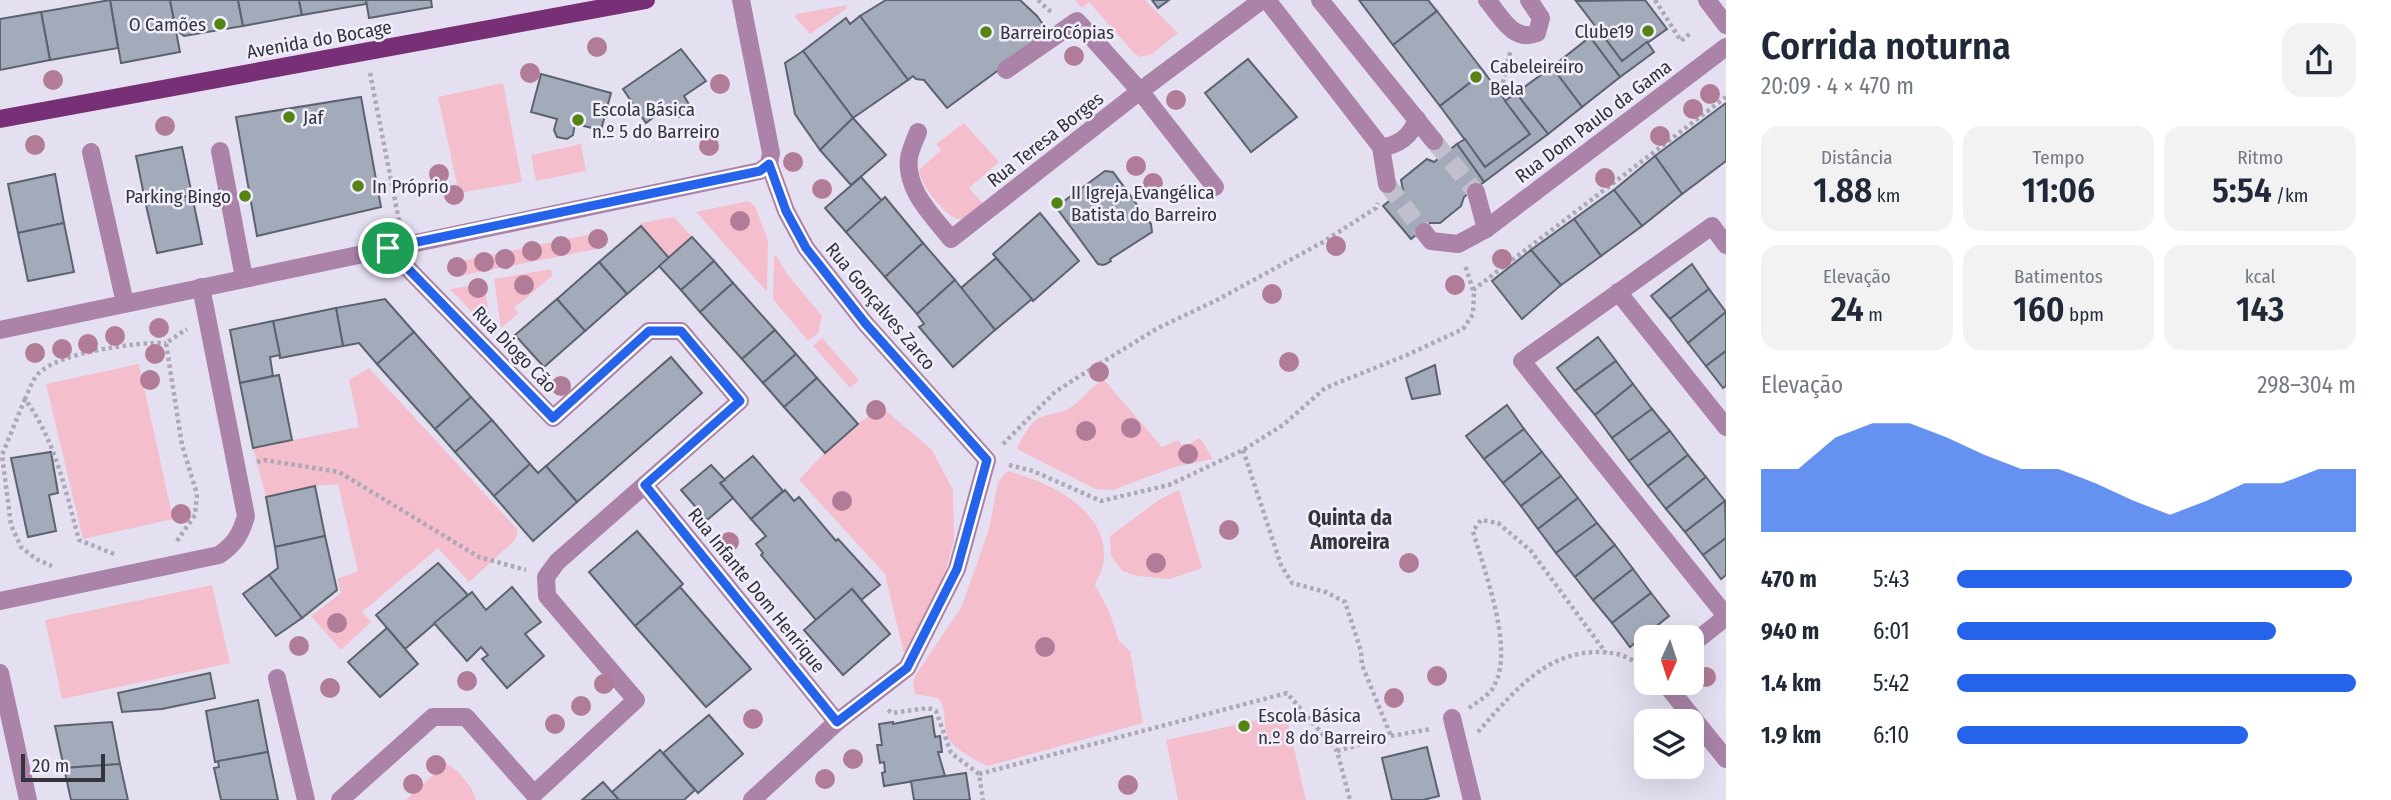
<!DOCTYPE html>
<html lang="pt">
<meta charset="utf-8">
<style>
:root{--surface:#fff;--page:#f2f2f3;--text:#1f2937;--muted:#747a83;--accent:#2563eb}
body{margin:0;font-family:"Fira Sans Condensed",sans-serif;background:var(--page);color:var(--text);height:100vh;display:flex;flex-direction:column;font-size:26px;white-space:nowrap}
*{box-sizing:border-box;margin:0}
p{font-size:23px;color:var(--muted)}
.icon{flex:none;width:38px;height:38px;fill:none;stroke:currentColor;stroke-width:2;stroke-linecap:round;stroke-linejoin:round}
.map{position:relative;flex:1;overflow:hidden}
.drawer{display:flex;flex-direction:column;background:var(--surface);width:665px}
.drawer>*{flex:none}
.needle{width:46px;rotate:183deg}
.fabs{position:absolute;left:1634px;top:625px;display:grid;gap:14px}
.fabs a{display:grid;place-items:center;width:70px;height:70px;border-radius:14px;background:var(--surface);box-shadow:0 7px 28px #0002;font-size:35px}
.scale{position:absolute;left:21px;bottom:18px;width:84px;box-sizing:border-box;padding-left:7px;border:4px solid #36343b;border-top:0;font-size:19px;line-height:24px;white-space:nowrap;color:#36343b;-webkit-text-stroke:5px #f1eefc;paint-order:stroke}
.pin{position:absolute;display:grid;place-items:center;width:60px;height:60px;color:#fff;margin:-30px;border:4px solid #fff;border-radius:50%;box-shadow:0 2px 7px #0007}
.round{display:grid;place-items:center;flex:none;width:74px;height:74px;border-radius:21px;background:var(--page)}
.head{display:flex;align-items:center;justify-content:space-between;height:119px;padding:0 35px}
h1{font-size:38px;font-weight:600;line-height:52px}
.metrics{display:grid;grid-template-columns:repeat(3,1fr);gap:10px;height:119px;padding:7px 35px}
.metrics div{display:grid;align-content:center;border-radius:18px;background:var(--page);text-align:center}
.metrics b{font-size:35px;font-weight:600}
.metrics small{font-size:19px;font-weight:400}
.metrics p{font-size:19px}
.chart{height:196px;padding:14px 35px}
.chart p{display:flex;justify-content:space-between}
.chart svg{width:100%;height:126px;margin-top:7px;fill:var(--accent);opacity:.7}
ul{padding:0 35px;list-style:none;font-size:23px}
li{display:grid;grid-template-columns:112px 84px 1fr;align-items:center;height:52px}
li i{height:18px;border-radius:9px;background:var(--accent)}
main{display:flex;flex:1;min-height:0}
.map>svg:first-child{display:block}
.green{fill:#f5becc}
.building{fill:#a3abba;stroke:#5b6371;stroke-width:2}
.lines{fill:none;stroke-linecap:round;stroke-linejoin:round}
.minor-tunnel{stroke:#c1becd;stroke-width:18;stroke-dasharray:18 9;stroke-linecap:butt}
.path{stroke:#aca8b7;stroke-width:4.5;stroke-dasharray:3.5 3.5;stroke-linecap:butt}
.minor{stroke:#ab83a9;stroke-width:18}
.major{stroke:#772f75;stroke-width:18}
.tree{fill:#b17c97}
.route-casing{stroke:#fff;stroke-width:14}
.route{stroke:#2563eb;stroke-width:9}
.poi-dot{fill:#558414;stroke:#f1eefc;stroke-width:2.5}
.labels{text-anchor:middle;stroke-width:5;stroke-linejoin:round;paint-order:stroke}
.poi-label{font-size:19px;fill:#36343b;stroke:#f1eefc;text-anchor:start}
.street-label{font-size:19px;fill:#36343b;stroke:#f1eefc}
.neighbourhood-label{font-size:21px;font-weight:bold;fill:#36343b;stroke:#f1eefc}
</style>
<main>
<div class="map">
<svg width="1726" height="800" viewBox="0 0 1726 800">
<rect width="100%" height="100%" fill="#e4e0f2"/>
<!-- green -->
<g class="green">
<polygon points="1075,0 1145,0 1178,33 1152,54 1140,57 1135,54 1089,2 1082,8"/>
<polygon points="847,5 846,9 810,34 795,17 796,14"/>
<polygon points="503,83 522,182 459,193 438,97"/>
<path d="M 964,123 L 999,162 L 969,188 L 984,205 C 977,209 967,218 960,219 C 947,220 918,181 919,170 L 941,150 L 936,144 Z"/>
<polygon points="581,144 586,171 536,181 531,155"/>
<polygon points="748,201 755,206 768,241 767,292 696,212"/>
<polygon points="674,217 692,237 669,258 641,226 641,223"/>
<polygon points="602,232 602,248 454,277 451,263"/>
<polygon points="776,255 787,274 822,316 818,333 808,341 773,299 774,258"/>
<polygon points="551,269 552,276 514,308 519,313 501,328 494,279"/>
<polygon points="484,284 490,319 480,320 450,289"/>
<polygon points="822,338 859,380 850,388 813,346"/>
<polygon points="139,364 173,519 83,539 46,384"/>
<polygon points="369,368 518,530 515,540 469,582 438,548 362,612 371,622 341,650 311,616 341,593 337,579 358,571 338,484 315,486 266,497 253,448 359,427 349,380"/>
<path d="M 1104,380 L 1162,447 L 1178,440 L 1183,447 L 1200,438 L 1213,459 L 1174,467 L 1113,490 L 1095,489 L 1017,449 C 1020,440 1031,422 1039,418 C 1047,414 1057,414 1066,410 C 1081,403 1090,386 1104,380 Z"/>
<path d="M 885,410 L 932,450 L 953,490 L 954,540 L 943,582 L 904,654 L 885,574 L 799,480 C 821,457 854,417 885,410 Z"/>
<path d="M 1007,471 C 1049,481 1113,512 1103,565 C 1102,572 1097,579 1095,585 L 1109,611 L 1119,641 L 1130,651 L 1143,723 L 988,766 C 976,761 952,748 947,736 C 943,723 947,708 938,698 L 915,694 L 913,685 L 915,676 L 962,606 L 989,529 L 998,482 Z"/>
<polygon points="1179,490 1202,568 1170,579 1137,576 1122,571 1111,556 1110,536 1159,500"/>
<polygon points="212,585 230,663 62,699 45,620"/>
<polygon points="1286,714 1306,800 1178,800 1166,740"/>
<path d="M 446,763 C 458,769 473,787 476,800 L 406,800 Z"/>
</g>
<!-- building -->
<g class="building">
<polygon points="110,0 170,0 180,52 121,63"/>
<polygon points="110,0 118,48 50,60 41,12"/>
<polygon points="170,0 238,0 243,26 184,36 176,30"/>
<polygon points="238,0 299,0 302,15 243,26"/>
<polygon points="299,0 366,0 366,4 302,15"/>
<polygon points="366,0 431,0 432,7 369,18"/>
<polygon points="886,0 1020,0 1037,16 1049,33 947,108 924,80 916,79 913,76 908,80 860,16"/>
<polygon points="1152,0 1169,0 1158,8"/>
<polygon points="1359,0 1428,0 1437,11 1393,45"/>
<polygon points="1645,0 1667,29 1622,61 1576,1"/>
<polygon points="1437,11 1484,72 1440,106 1393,45"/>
<polygon points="41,12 50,60 0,70 0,19"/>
<polygon points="860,16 908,80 853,118 803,51 846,18 850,24"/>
<polygon points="1599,30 1622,61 1647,42 1654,52 1620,77 1590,37"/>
<polygon points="1590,37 1620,77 1582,107 1552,67"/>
<polygon points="681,49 706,81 684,96 690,106 689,112 681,117 674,117 667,107 646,123 623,89"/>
<polygon points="803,51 853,118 820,150 795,114 785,63"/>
<polygon points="1248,59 1297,117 1251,152 1205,93"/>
<polygon points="1552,67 1582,107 1548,134 1516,93"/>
<polygon points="1484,72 1530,134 1485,167 1440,106"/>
<polygon points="541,74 611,93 601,130 575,124 573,135 567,139 557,137 554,130 557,119 531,112"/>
<polygon points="1516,93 1548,134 1484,182 1457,144 1465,139 1485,167 1530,134 1505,101"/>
<polygon points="361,97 381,207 257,236 236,117"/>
<polygon points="1726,103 1726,161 1682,194 1655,156"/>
<polygon points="853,118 886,155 851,185 820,150"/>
<polygon points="1457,144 1484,182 1464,197 1461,206 1440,223 1430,223 1411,239 1383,206 1403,190 1401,180 1427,159 1434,162"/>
<polygon points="182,147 192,195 146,205 136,156"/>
<polygon points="1655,156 1682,194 1642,226 1614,190"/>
<polygon points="1105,171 1113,172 1151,224 1152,232 1110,259 1111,261 1106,264 1103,265 1098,264 1059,211 1060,204"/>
<polygon points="55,174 64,223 18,233 8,184"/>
<polygon points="861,177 882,201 846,232 825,208"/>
<polygon points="1614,190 1642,226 1601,256 1574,219"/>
<polygon points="192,195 202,244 157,253 146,205"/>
<polygon points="885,197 923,243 885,277 846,232"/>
<polygon points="1040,213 1079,261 1033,301 993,254"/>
<polygon points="1574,219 1601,256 1560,286 1531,250"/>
<polygon points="64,223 74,272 28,281 18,233"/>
<polygon points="641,226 669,258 627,294 599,262"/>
<polygon points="692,237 714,261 681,290 659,266"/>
<polygon points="923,243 955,280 917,314 885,277"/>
<polygon points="1531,250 1561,285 1522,319 1492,281"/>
<polygon points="996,258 1032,299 995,330 961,288"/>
<polygon points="714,261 733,283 700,312 681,290"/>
<polygon points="599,262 627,294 585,331 557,299"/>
<polygon points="1692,264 1709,289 1670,319 1651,296"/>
<polygon points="955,280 995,330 953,367 919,327 924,324 917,314"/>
<polygon points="733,283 775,330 742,359 700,312"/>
<polygon points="1709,289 1726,312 1688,343 1670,319"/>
<polygon points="385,299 414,332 377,364 359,343 343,346 336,308"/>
<polygon points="557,299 585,331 544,367 515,335"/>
<polygon points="336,308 343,346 280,358 273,321"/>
<polygon points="1726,312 1726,351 1706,366 1688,343"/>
<polygon points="273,321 280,355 270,357 273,376 240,383 230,330"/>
<polygon points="775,330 796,354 763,383 742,359"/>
<polygon points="414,332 471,397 435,429 377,364"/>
<polygon points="1598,337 1616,361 1575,391 1557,368"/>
<polygon points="1726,351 1726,386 1723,388 1706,366"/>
<polygon points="796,354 817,378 784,407 763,383"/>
<polygon points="671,357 702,393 577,502 546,466"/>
<polygon points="1616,361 1633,384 1595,415 1575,391"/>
<polygon points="1435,365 1440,394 1412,399 1406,378"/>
<polygon points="279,375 292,440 253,448 240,383"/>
<polygon points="817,378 858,424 825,453 784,407"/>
<polygon points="1633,384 1652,409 1612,438 1595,415"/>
<polygon points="471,397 492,420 455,452 435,429"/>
<polygon points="1507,405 1524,429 1484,459 1466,436"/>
<polygon points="1652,409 1670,431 1629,461 1612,438"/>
<polygon points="492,420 530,464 494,496 455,452"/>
<polygon points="1524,429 1542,452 1503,483 1484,459"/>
<polygon points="1670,431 1688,455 1648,486 1629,461"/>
<polygon points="51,452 58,493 49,495 56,531 28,537 11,458"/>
<polygon points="1542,452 1561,476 1521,506 1503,483"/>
<polygon points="1688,455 1706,477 1666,509 1648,486"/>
<polygon points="753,456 783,491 751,519 720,483"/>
<polygon points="530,464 538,473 546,466 577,502 533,541 494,496"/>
<polygon points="711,465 725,480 720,483 733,498 707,520 681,490"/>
<polygon points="1561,476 1578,498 1538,529 1521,506"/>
<polygon points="1706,477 1725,501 1685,532 1666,509"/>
<polygon points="315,486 325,536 275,547 266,497"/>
<polygon points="785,490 794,501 799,497 836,541 838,539 880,585 861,600 852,589 816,620 761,555 763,553 756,544 766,536 751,519"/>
<polygon points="1578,498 1597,523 1556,553 1538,529"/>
<polygon points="1725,501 1726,538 1703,555 1685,532"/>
<polygon points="1597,523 1615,545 1575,577 1556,553"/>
<polygon points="637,531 683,584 635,626 589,572"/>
<polygon points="325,536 337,590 302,618 269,575 278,568 275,547"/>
<polygon points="1726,538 1726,575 1721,579 1703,555"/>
<polygon points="1615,545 1633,569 1593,600 1575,577"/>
<polygon points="438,563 468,595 405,649 376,615"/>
<polygon points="1633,569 1651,593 1612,623 1593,600"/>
<polygon points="269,575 302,618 276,636 243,594"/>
<polygon points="512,587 541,622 525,634 544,656 507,688 482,659 488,655 481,647 467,661 434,623 472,592 486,610"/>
<polygon points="680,587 751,669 706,707 635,626"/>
<polygon points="852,589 890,634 843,675 804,630"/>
<polygon points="1651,593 1669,616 1630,647 1612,623"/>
<polygon points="387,628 418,664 380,697 348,662"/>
<polygon points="210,673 215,698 162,709 122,712 118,693"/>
<polygon points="258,700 268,752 215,762 206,711"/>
<polygon points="709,715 743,754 698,793 663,753"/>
<polygon points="932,716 935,737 940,736 942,752 938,752 945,776 884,786 882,773 885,772 884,762 880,763 877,745 882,745 879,724 893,722 893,724"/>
<polygon points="112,722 120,764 64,768 55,726"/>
<polygon points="1427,747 1439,796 1423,800 1392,800 1382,758"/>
<polygon points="660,750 695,790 684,800 619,800 612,792"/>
<polygon points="268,752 278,800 221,800 214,768 219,767 218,761"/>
<polygon points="120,764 128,800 71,800 64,768"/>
<polygon points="966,773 970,800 914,800 911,781"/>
<polygon points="603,782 619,800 582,800"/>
</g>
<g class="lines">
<!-- minor-tunnel -->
<g class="minor-tunnel">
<polyline points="1434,141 1476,192"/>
<polyline points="1387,184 1424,232"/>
</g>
<!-- path -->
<g class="path">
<polyline points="1038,0 1051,12"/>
<polyline points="1655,0 1681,41 1692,32"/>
<polyline points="370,73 400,226"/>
<polyline points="1503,83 1510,52"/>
<polyline points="1473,290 1726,97"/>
<polyline points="25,399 2,455 11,525 21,547 36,559 52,566"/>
<polyline points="1003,444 1055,392 1075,379 1158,328 1217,300 1323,242 1376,208 1378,203"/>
<polyline points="1243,450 1281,565 1292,583 1326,592 1345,602 1361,651 1362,665 1391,736"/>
<polyline points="257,462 264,460 339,472 479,557 526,570"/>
<polyline points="1009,465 1033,471 1101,501 1169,485 1243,450 1283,425 1325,388 1407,355 1463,329 1473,314 1474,293 1465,265"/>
<polyline points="177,541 195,515 197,494 182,445 166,343 187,329"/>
<path d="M 114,554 L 79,540 C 65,489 56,442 25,399 C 29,390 32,381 38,374 C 59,352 136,342 166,343"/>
<path d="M 1469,708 C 1477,702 1490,695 1494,686 C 1515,649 1484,571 1473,531 L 1481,520 L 1498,523 L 1531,551 L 1606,653"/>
<polyline points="888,710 892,713 928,708 936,711 951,753 979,774 983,800"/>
<path d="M 1478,732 C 1516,689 1553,642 1617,654 C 1627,656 1638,664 1647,668"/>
<polyline points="1337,751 1391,736 1431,729"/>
<polyline points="979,774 1287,693 1337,751 1350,800"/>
</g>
<!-- minor -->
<g class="minor">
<polyline points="1267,0 1381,147 1387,184"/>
<polyline points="1320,0 1434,141"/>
<path d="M 1487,0 C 1501,16 1513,43 1537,33 L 1541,18 L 1529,0"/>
<polyline points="1707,0 1726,25"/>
<polyline points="1006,70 1077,21 1140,91 1215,187"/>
<path d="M 918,132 C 915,140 910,150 909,158 C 905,190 933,216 951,239 L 1140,91 L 1262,0"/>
<path d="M 1381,147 C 1398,146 1411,136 1417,119"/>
<polyline points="220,151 244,278"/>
<polyline points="91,152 125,303"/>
<polyline points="1476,192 1486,229"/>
<polyline points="1424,232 1431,241 1458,244 1486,229 1726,47"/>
<polyline points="1726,245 1712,226 1522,361 1726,616"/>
<polyline points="1618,292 1726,427"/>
<polyline points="0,330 760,171 769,164 771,153 741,0"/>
<polyline points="645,485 837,722"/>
<path d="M 0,601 L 219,555 C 235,544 241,534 246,516 L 201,287"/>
<polyline points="1692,644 1726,617"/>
<polyline points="0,673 28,800"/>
<polyline points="277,678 306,800"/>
<polyline points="1664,682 1726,759"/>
<polyline points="1452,718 1472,800"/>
<polyline points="340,800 433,717 466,717 534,794 636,700 547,596 546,577 557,562 740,401 681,331 649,331 553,418 388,248"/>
<polyline points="752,800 837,722 907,668 957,569 987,460 865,323 806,248 786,211 769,164"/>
</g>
<!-- major -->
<polyline class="major" points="0,119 646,0"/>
</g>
<!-- trees -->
<g class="tree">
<circle cx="597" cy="47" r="10"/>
<circle cx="1074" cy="56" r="10"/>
<circle cx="530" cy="73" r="10"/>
<circle cx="53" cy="80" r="10"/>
<circle cx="720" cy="84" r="10"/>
<circle cx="1710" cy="94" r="10"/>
<circle cx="1176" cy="100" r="10"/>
<circle cx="1693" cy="109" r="10"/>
<circle cx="165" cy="126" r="10"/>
<circle cx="1660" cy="136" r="10"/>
<circle cx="35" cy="145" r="10"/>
<circle cx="709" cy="146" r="10"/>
<circle cx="793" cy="162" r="10"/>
<circle cx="1136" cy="166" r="10"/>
<circle cx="439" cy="174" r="10"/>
<circle cx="1605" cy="178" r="10"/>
<circle cx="1153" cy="183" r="10"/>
<circle cx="822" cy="189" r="10"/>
<circle cx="454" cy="195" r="10"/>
<circle cx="740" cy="221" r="10"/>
<circle cx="598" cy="239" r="10"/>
<circle cx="561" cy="246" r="10"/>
<circle cx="1336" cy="246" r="10"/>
<circle cx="532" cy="251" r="10"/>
<circle cx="505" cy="259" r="10"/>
<circle cx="1502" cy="259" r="10"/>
<circle cx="484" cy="262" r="10"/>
<circle cx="457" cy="267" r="10"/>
<circle cx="524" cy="285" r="10"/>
<circle cx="1455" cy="285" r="10"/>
<circle cx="478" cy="288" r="10"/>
<circle cx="1272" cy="294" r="10"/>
<circle cx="159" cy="328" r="10"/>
<circle cx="115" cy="336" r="10"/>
<circle cx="88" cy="344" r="10"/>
<circle cx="62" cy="349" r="10"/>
<circle cx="35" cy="353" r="10"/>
<circle cx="155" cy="354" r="10"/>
<circle cx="1289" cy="362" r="10"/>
<circle cx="1099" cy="372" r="10"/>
<circle cx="150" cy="380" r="10"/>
<circle cx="561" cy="386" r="10"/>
<circle cx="876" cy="410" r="10"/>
<circle cx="1131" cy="428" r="10"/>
<circle cx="1086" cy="431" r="10"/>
<circle cx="1188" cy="454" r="10"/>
<circle cx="842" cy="501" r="10"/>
<circle cx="181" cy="514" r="10"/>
<circle cx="1229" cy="530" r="10"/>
<circle cx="729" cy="542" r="10"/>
<circle cx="1156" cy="563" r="10"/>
<circle cx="1409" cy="563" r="10"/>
<circle cx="337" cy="623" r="10"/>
<circle cx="299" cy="646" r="10"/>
<circle cx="1045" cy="647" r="10"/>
<circle cx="1437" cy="676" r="10"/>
<circle cx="1706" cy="677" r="10"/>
<circle cx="467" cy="681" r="10"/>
<circle cx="604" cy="684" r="10"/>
<circle cx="330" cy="688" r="10"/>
<circle cx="1394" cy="698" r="10"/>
<circle cx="581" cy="706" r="10"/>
<circle cx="753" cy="719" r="10"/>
<circle cx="555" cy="724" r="10"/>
<circle cx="853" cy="759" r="10"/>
<circle cx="436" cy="765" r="10"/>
<circle cx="825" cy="779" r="10"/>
<circle cx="413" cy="784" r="10"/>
<circle cx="1128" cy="785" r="10"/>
</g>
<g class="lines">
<defs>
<polygon id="route" points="769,164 786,211 806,248 865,323 987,460 957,569 907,668 837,722 645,485 740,401 681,331 649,331 553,418 388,248 760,171"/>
</defs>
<!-- route casing -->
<use href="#route" class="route-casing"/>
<!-- route -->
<use href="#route" class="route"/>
</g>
<!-- markers -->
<g class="poi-dot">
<circle cx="220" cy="24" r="7"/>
<circle cx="1648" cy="31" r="7"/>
<circle cx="986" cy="32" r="7"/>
<circle cx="1476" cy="77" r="7"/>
<circle cx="289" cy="117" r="7"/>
<circle cx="578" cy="120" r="7"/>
<circle cx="358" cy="186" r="7"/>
<circle cx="245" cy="196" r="7"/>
<circle cx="1057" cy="203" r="7"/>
<circle cx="1244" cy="726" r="7"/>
</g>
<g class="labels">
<!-- poi labels -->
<g class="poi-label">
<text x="206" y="31" text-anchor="end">O Camões</text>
<text x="1634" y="38" text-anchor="end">Clube19</text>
<text x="1000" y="39">BarreiroCópias</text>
<text x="1490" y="73">Cabeleireiro<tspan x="1490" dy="22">Bela</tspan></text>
<text x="592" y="116">Escola Básica<tspan x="592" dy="22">n.º 5 do Barreiro</tspan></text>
<text x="303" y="124">Jaf</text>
<text x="372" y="193">In Próprio</text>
<text x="1071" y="199">II Igreja Evangélica<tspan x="1071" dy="22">Batista do Barreiro</tspan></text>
<text x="231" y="203" text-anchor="end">Parking Bingo</text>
<text x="1258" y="722">Escola Básica<tspan x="1258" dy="22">n.º 8 do Barreiro</tspan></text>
</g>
<!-- street labels -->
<g class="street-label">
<text transform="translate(319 39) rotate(-10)" y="7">Avenida do Bocage</text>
<text transform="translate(1593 121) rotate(-37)" y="7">Rua Dom Paulo da Gama</text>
<text transform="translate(1045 139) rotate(-38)" y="7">Rua Teresa Borges</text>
<text transform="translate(881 306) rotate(50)" y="7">Rua Gonçalves Zarco</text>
<text transform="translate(515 349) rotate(46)" y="7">Rua Diogo Cão</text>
<text transform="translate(757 590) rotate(51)" y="7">Rua Infante Dom Henrique</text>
</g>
<!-- neighbourhood labels -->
<g class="neighbourhood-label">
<text x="1350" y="525">Quinta da<tspan x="1350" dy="24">Amoreira</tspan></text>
</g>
</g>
</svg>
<div class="fabs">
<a><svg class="needle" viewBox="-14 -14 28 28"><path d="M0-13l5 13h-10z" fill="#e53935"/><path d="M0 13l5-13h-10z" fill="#747a83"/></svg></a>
<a><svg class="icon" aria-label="layers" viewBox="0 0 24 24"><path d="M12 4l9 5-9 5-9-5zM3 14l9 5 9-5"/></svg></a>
</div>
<div class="scale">20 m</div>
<div class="pin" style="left:388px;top:248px;background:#1e9e55"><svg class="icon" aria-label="arrive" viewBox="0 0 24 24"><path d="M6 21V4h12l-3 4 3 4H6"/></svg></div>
</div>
<section class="drawer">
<div class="head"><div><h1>Corrida noturna</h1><p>20:09 · 4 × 470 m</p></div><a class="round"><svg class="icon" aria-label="share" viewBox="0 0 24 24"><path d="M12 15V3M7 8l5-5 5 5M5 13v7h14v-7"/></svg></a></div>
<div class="metrics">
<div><p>Distância</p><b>1.88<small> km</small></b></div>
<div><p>Tempo</p><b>11:06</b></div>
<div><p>Ritmo</p><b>5:54<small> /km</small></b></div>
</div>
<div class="metrics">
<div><p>Elevação</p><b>24<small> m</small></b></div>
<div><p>Batimentos</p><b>160<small> bpm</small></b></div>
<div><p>kcal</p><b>143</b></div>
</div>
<div class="chart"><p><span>Elevação</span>298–304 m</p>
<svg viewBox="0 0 160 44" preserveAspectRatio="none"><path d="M0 44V22L10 22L20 11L30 6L40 6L50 11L60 17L70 22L80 22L90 27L100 33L110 38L120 33L130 27L140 27L150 22L160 22V44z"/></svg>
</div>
<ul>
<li><b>470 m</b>5:43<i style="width:99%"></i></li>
<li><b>940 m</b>6:01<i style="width:80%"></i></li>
<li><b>1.4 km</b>5:42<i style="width:100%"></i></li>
<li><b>1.9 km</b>6:10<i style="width:73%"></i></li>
</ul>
</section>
</main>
